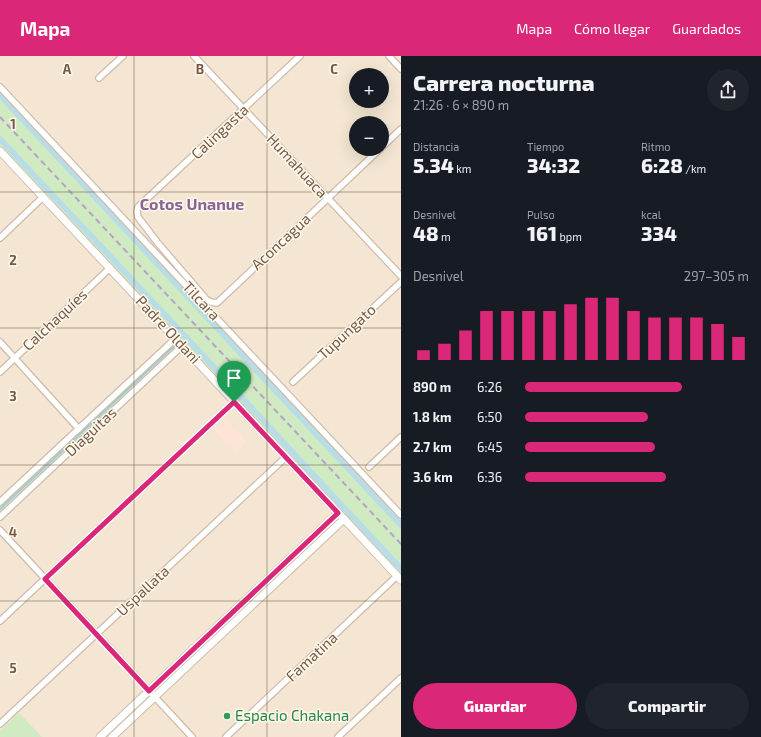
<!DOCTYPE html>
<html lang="es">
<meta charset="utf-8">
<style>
:root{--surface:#171b24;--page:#20242c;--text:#f1f3f6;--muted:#9ea1a6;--accent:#db2777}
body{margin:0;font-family:"Exo 2",sans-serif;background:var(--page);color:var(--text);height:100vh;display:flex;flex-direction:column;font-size:15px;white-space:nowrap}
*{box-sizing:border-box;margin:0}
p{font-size:13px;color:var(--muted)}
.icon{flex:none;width:22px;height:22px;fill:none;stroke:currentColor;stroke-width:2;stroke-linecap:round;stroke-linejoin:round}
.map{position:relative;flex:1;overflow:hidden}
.sheet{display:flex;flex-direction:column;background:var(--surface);width:360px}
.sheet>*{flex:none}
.fabs{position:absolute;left:349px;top:12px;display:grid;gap:8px}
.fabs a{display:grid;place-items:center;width:40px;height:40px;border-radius:50%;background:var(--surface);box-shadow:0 4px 16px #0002;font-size:20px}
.pin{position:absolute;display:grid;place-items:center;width:34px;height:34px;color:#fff;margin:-41px -17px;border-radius:50% 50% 50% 0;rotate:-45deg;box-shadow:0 0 4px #0007}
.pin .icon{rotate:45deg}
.round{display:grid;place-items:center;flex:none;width:42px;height:42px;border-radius:21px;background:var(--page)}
.summary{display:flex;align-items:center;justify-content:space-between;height:68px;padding:0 12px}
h1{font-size:22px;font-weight:800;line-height:30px}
.metrics{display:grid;grid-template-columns:repeat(3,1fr);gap:6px;height:68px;padding:4px 12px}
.metrics div{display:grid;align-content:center}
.metrics b{font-size:20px;font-weight:800}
.metrics small{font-size:11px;font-weight:400}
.metrics p{font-size:11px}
.chart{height:112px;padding:8px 12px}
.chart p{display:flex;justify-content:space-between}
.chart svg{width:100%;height:72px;margin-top:4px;stroke:var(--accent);stroke-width:6}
.primary-button{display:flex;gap:8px;margin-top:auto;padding:8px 12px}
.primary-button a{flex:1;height:46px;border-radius:24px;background:var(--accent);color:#fff;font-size:16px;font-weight:800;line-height:46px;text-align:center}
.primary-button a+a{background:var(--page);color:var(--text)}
ul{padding:0 12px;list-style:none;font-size:13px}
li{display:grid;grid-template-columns:64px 48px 1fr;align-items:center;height:30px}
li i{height:10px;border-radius:5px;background:var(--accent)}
header{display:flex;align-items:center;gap:24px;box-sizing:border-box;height:56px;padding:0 20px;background:var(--accent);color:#fff}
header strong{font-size:19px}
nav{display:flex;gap:22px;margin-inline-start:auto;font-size:14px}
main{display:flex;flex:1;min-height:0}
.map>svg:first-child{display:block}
.residential{fill:#f4e6d2;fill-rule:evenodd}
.commercial{fill:#fde4d7}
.green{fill:#d0eac2}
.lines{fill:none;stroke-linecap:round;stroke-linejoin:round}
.stream{stroke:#9eccd8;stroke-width:2}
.canal{stroke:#b8dde6;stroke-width:6}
.minor-casing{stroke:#cebcaa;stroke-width:8}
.tertiary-casing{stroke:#cebcaa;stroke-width:9}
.secondary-casing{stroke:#d3beaa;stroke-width:9}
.minor{stroke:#fff;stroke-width:5.5}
.tertiary{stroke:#fff;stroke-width:7}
.secondary{stroke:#fff;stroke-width:7}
.rail{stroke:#b7a2c6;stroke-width:2;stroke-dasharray:6 4;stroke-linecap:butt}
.route-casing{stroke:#fff;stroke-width:8}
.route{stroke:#db2777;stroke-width:5}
.grid{fill:none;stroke:#755b49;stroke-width:1;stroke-opacity:0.55}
.leisure-dot{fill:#2e9e5b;stroke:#fff8ea;stroke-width:1.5}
.labels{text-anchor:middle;stroke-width:3;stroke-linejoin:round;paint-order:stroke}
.street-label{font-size:15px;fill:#755b49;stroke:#fff8ea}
.leisure-label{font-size:15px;fill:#27864d;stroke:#fff8ea;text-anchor:start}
.neighbourhood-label{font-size:16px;font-weight:bold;fill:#896498;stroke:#fff8ea}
.grid-label{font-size:13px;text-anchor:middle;font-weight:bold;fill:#755b49;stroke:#fff8ea;stroke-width:3;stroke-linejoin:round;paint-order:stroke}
</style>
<header>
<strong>Mapa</strong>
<nav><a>Mapa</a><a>Cómo llegar</a><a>Guardados</a></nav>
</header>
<main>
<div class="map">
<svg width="401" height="681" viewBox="0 0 401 681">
<rect width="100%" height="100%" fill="#fcf4e4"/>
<!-- residential -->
<path class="residential" d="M 0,0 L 401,0 L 401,681 L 0,681 ZM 356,19 L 382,19 L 382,45 L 356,45 ZM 356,67 L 382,67 L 382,93 L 356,93 Z"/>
<!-- commercial -->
<polygon class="commercial" points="226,363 247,386 236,397 214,374"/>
<!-- green -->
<g class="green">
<polygon points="0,31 401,459 401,524 0,95"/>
<polygon points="174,287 177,289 176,292 0,456 0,449"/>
<polygon points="330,469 332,470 159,633 158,632"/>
<polygon points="19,657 42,681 0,681 0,675"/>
</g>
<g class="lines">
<!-- stream -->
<polyline class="stream" points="0,453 174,290"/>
<!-- canal -->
<g class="canal">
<polyline points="0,39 401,469"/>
<polyline points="0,83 181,276"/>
<polyline points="184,279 345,453"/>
<polyline points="348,456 401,513"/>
</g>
<defs>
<g id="minor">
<polyline points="194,0 401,220"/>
<polyline points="300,0 138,151 137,156 138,161 157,186 206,243 211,246 217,247 380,93"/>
<polyline points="389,0 401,13"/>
<polyline points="99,22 123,0"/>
<polyline points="0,31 401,459"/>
<polyline points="382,91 401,73"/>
<polyline points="0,182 43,141"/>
<polyline points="0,286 79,373"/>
<polyline points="0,316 110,212"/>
<polyline points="293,326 401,226"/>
<polyline points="369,411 401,381"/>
<polyline points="0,446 175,283"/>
<polyline points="0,461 182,290"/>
<polyline points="0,474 192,681"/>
<polyline points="0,565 234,346"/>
<polyline points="0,668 286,401"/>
<polyline points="226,681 397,520"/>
<polyline points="338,681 401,622"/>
</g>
<g id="tertiary">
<polyline points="100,681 338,457"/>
<polyline points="112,681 344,463"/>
</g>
<polyline id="secondary" points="0,95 401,524"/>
</defs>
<!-- minor casing -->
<use href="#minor" class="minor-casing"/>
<!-- tertiary casing -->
<use href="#tertiary" class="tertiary-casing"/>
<!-- secondary casing -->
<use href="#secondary" class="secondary-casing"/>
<!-- minor -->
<use href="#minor" class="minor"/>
<!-- tertiary -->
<use href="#tertiary" class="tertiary"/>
<!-- secondary -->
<use href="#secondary" class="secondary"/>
<!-- rail -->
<polyline class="rail" points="0,61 401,488"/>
</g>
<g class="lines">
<defs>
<polygon id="route" points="234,346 338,457 149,635 45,523"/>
</defs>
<!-- route casing -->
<use href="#route" class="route-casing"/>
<!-- route -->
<use href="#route" class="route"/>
</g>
<!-- grid -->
<path class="grid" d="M 134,0 L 134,681M 267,0 L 267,681M 0,136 L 401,136M 0,272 L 401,272M 0,409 L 401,409M 0,545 L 401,545"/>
<!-- markers -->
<circle class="leisure-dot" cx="227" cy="660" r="4"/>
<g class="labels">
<!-- street labels -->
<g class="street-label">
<text transform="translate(220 76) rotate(-43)" y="5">Calingasta</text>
<text transform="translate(297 110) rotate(47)" y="5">Humahuaca</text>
<text transform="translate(281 186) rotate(-43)" y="5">Aconcagua</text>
<text transform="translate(201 245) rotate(47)" y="5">Tilcara</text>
<text transform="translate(55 264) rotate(-43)" y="5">Calchaquíes</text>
<text transform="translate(168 274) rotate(47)" y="5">Padre Oldani</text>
<text transform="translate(347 276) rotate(-43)" y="5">Tupungato</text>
<text transform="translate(91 376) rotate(-43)" y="5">Diaguitas</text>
<text transform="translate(143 535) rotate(-43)" y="5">Uspallata</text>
<text transform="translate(312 601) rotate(-43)" y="5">Famatina</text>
</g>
<!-- leisure labels -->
<g class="leisure-label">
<text x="235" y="665">Espacio Chakana</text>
</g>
<!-- neighbourhood labels -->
<g class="neighbourhood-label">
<text x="192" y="154">Cotos Unanue</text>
</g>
</g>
<g class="grid-label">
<text x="67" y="18">A</text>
<text x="200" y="18">B</text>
<text x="334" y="18">C</text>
<text x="13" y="73">1</text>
<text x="13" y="209">2</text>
<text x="13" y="345">3</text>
<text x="13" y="481">4</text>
<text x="13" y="617">5</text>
</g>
</svg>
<div class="fabs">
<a>+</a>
<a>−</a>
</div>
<div class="pin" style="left:234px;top:346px;background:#1e9e55"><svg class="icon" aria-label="arrive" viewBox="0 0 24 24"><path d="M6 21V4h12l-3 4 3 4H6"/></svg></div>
</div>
<section class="sheet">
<div class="summary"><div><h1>Carrera nocturna</h1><p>21:26 · 6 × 890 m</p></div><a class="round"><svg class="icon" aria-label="share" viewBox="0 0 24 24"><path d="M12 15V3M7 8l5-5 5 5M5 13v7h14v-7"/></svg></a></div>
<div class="metrics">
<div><p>Distancia</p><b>5.34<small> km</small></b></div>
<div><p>Tiempo</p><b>34:32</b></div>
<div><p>Ritmo</p><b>6:28<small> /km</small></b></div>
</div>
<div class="metrics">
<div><p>Desnivel</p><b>48<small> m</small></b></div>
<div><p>Pulso</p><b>161<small> bpm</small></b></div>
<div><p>kcal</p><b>334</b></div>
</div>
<div class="chart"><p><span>Desnivel</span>297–305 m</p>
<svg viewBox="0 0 160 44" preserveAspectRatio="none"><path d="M5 44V38M15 44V34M25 44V26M35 44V14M45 44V14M55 44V14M65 44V14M75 44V10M85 44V6M95 44V6M105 44V14M115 44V18M125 44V18M135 44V18M145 44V22M155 44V30"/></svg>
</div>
<ul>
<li><b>890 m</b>6:26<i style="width:70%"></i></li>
<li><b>1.8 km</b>6:50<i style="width:55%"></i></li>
<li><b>2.7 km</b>6:45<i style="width:58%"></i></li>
<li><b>3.6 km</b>6:36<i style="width:63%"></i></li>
</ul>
<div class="primary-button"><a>Guardar</a><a>Compartir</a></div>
</section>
</main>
